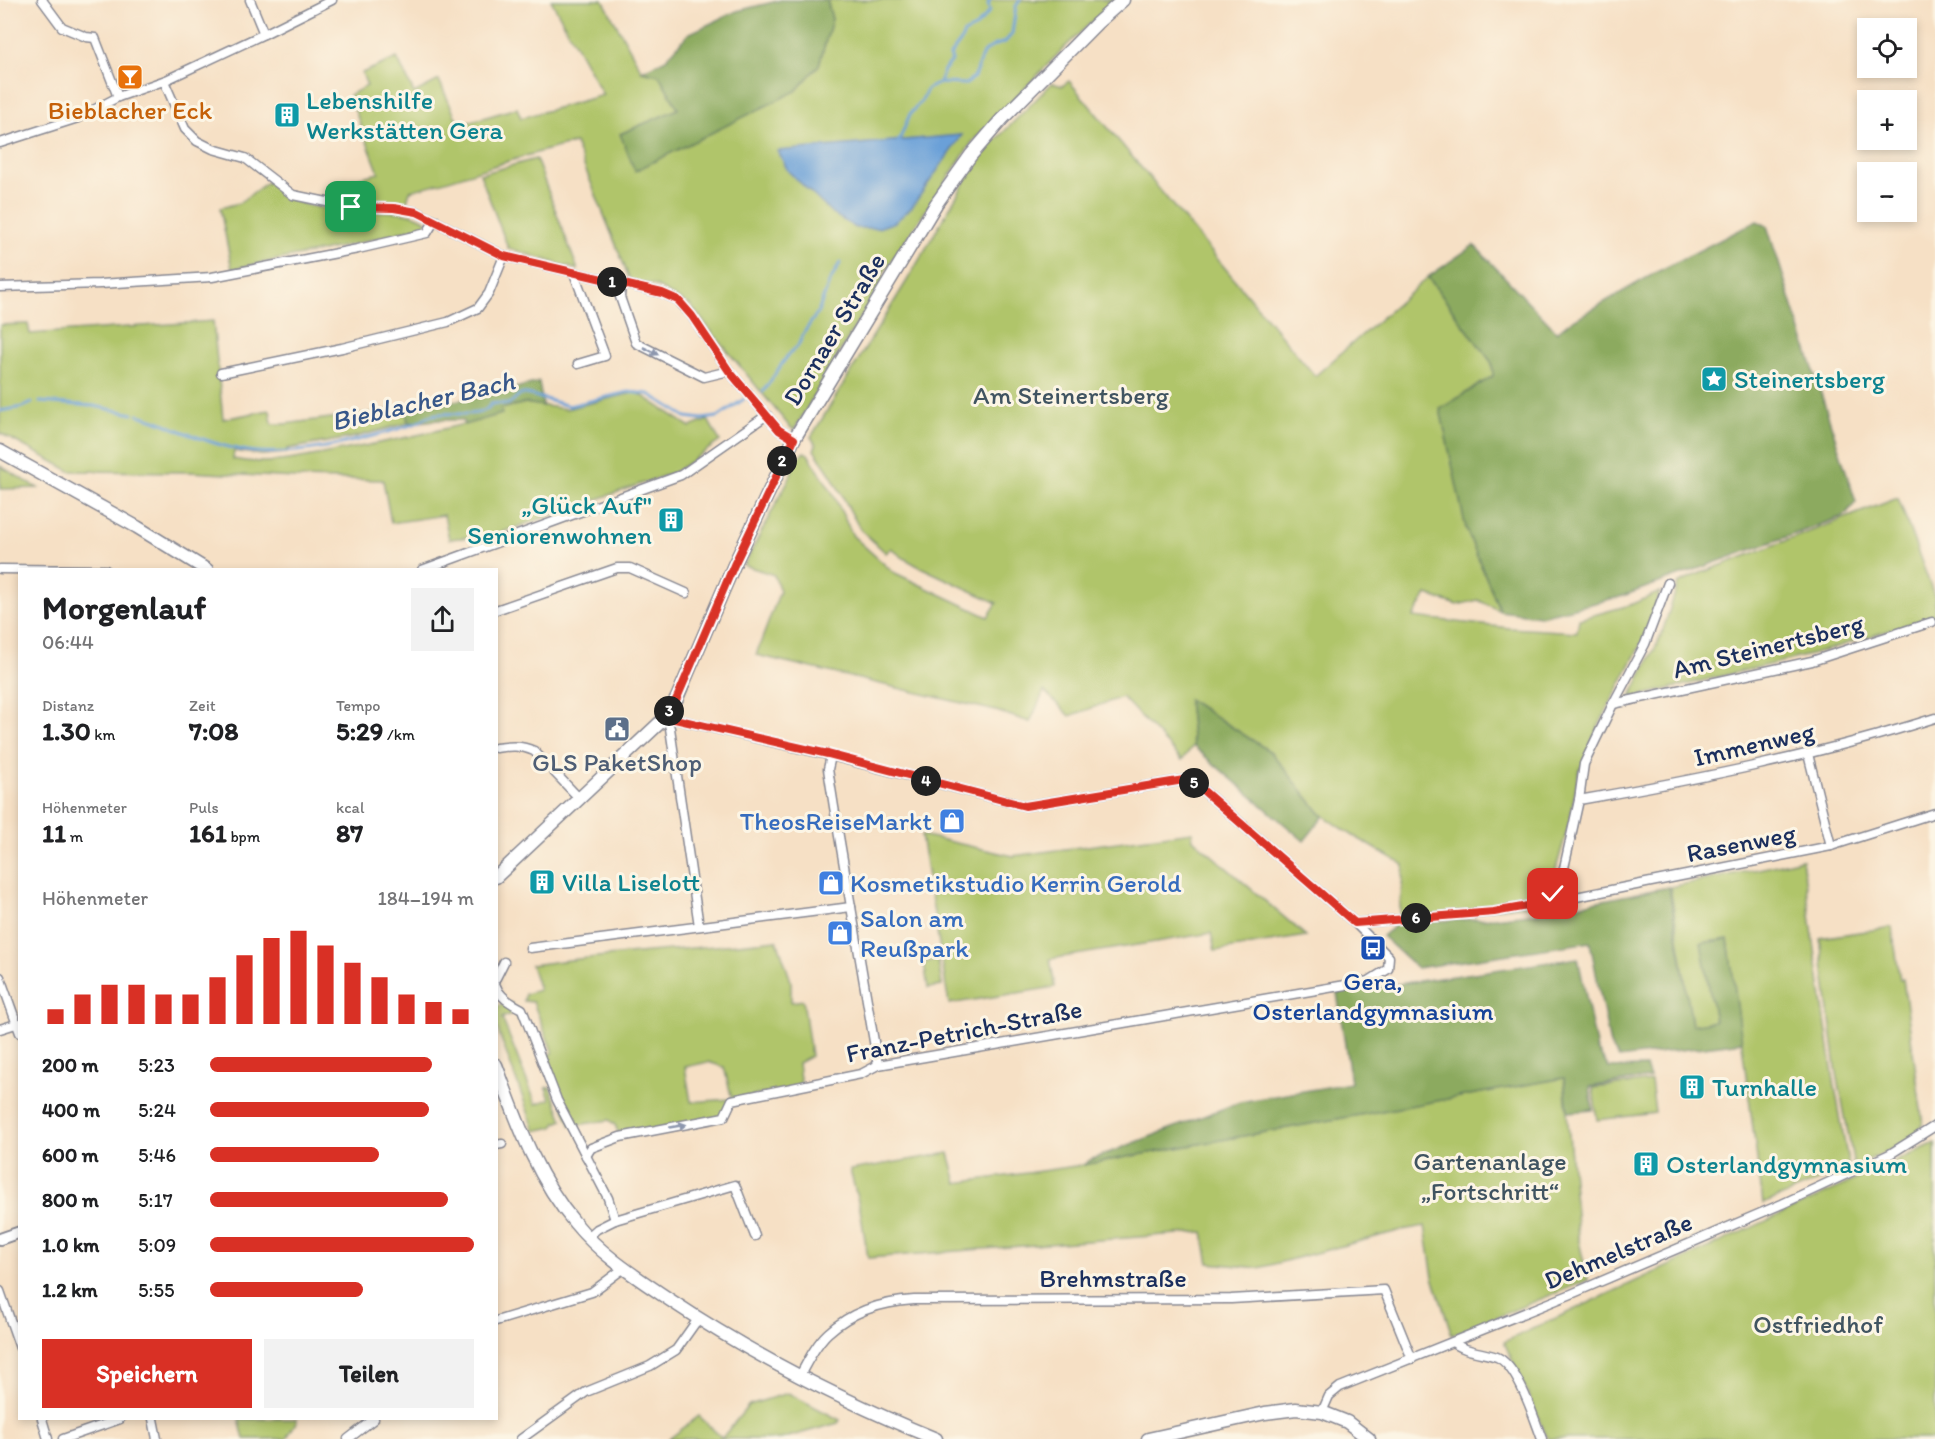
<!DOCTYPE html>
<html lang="de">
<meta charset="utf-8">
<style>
:root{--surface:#fff;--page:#f2f2f2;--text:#202124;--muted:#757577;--accent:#d93025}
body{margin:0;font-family:Itim,sans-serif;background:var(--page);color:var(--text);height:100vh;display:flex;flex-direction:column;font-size:22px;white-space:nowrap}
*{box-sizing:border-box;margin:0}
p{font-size:20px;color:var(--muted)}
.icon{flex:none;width:33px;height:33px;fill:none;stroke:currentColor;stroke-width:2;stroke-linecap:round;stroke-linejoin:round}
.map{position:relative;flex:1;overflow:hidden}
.drawer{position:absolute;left:18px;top:568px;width:480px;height:852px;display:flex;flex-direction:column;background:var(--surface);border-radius:0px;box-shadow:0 3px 9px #0003}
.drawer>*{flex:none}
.controls{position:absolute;left:1857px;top:18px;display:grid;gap:12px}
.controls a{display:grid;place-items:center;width:60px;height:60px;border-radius:0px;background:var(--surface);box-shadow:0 3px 9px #0003;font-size:30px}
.pin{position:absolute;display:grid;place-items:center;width:51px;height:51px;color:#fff;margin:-26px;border-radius:12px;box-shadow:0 3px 9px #0006}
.km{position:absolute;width:30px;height:30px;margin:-15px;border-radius:50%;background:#222;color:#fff;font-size:16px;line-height:30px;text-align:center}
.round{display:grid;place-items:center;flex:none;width:63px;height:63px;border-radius:0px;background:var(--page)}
.overview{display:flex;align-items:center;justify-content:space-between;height:102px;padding:0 24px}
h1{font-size:33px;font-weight:700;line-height:45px}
.stats{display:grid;grid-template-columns:repeat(3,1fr);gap:9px;height:102px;padding:6px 24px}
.stats div{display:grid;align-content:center}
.stats b{font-size:26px;font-weight:700}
.stats small{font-size:16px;font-weight:400}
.stats p{font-size:16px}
.chart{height:168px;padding:12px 24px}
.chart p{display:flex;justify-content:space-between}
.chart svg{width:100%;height:108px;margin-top:6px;stroke:var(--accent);stroke-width:6}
.cta{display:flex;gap:12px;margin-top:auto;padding:12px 24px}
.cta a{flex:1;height:69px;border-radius:0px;background:var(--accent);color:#fff;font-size:24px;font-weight:700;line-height:69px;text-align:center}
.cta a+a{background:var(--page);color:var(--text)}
ul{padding:0 24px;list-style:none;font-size:20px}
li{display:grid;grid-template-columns:96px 72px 1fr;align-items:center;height:45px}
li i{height:15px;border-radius:8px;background:var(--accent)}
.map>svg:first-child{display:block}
.green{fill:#b0c56a;stroke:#667a64;stroke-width:1.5;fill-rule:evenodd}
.forest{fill:#8caa5e;stroke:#546c5e;stroke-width:1.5}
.water{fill:#6ba0d8;stroke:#43689b;stroke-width:1.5}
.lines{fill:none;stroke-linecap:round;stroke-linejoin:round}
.stream{stroke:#6ba0d8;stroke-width:3}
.minor-casing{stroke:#888892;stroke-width:11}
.tertiary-casing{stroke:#888892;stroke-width:14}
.secondary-casing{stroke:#888892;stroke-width:15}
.minor{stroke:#fff;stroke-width:8}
.tertiary{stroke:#fff;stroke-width:10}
.secondary{stroke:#fff;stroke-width:12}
.oneway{fill:#8d97ae}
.route-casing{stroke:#fff;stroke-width:12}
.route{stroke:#d93025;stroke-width:8}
.labels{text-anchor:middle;stroke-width:6;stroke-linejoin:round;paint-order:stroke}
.culture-label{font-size:26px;fill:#0d838f;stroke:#fcf5e5;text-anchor:start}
.food-label{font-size:26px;fill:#c56008;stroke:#fcf5e5}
.street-label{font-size:26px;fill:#1b2f5e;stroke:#fcf5e5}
.park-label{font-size:26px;fill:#405461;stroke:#fcf5e5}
.service-label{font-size:26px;fill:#4e5e75;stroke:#fcf5e5}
.shop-label{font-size:26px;fill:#366cbe;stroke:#fcf5e5;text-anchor:start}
.transit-label{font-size:26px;fill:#164399;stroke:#fcf5e5}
.water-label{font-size:27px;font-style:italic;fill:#375789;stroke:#fcf5e5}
</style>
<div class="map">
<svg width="1935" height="1439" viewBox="0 0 1935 1439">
<rect width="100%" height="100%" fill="#fcf5e5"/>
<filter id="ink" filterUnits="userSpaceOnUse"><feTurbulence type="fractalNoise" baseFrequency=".0167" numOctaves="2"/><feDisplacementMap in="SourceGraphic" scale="12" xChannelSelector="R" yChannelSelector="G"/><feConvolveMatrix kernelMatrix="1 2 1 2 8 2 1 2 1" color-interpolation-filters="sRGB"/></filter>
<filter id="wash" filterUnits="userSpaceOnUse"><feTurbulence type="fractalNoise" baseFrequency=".008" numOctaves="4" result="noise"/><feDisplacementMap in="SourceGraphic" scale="24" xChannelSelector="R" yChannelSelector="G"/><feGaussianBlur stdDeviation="1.35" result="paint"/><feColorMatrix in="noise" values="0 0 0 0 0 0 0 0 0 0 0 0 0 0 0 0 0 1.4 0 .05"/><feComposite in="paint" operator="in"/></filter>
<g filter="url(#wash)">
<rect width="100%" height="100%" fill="#f6e0c5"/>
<!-- green -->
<g class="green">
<path d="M 551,0 L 603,0 L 642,71 L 659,75 L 678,109 L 620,134 L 796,91 L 819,65 L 832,19 L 827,0 L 1115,0 L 1063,49 L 973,141 L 882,275 L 884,277 L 794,430 L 789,426 L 690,305 L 656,286 L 630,280 L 575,143 C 519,155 466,177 410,191 L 406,204 L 352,204 L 329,199 L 331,184 L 379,173 L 349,95 L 367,86 L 362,73 L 397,58 L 414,93 L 439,80 L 459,125 L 517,108 L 521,118 L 603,95 Z"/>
<path d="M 1069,81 L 1315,376 L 1428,277 L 1492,363 L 1493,376 L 1466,529 L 1500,611 L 1478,600 L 1457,605 L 1427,595 L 1413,617 L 1509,628 L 1577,632 L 1579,619 L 1630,605 L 1660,592 L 1643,640 L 1595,733 L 1578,775 L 1570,820 L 1552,883 L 1546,896 L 1538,904 L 1399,918 L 1404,865 L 1352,835 L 1320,813 L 1271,752 L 1188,700 L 1193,746 L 1182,760 L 1122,697 L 1070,716 L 1044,691 L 1030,722 L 996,711 L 756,655 L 780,591 L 774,575 L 744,565 L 790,477 C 793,468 795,459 804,452 L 808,454 L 832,492 L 853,536 L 893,572 L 988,617 L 997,603 L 916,565 L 902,557 L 891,548 L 886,553 L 860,529 L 831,475 L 814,450 L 816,445 L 811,437 L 908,279 L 980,156 L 1052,83 L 1062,86 Z"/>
<polygon points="536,159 578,270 508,248 480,174"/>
<path d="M 269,181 C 276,187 283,195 291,199 C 307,208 343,211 361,211 C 379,212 412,209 426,221 L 424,226 L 350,245 L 232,269 L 220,208 L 239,203 Z"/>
<path d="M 213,321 L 223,419 L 270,410 L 272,424 L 285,424 L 406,408 L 408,423 L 355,437 L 287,449 L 287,453 L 262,455 L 234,451 L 233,459 C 270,467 306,457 343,450 C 397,440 449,429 501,414 L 501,409 L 525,403 L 566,409 L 637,392 L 690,427 L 708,420 L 720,441 L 675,472 L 647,482 L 494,535 L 449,539 L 444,515 L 391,523 L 383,480 L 296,478 L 191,472 L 70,471 L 0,433 L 0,325 L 28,324 L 30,334 Z"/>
<polygon points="0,466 38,488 0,489"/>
<polygon points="1898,498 1935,598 1935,616 1814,654 1630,698 1661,636 1678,584 1693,576"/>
<polygon points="1192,832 1193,839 1306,936 1215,951 1211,933 1050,959 1055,987 949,1004 921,835 1013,856"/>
<polygon points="1802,859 1832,1069 1849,1168 1763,1204 1728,939 1702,943 1715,1021 1692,1025 1670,887 1768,867"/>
<path d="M 1892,927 L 1900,980 L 1903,979 L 1923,1124 C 1911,1144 1875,1157 1854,1166 L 1836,1068 L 1820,938 Z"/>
<path d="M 777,940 L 791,981 L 791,1002 L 803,1000 L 811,1056 L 798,1063 L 801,1087 L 732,1100 L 724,1117 L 620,1137 L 615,1125 L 609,1120 L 571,1126 L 544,1057 L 553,1053 L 533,1002 L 524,1001 L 525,994 L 539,990 L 531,965 C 613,953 695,949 777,940 ZM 708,1062 L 724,1067 L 732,1099 L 691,1102 L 685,1067 Z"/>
<polygon points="938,960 942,986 928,988 924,962"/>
<polygon points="511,1003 527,1021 520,1023 515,1012 502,1018 536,1104 550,1099 546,1088 550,1087 563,1120 556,1123 553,1127 535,1131 497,1028 497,1006"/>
<polygon points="1564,1078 1578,1237 1588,1280 1452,1335 1433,1277 1425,1226 1402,1230 1259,1268 1209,1263 1203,1232 868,1258 860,1209 850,1170 949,1153 957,1183 1083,1165"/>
<polygon points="1651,1081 1655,1113 1597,1120 1593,1088"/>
<polygon points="1935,1143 1935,1439 1548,1439 1504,1342"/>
<polygon points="788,1393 840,1420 838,1423 781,1439 669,1439 699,1416 722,1438 749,1405"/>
<polygon points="239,1419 296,1419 297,1421 286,1439 244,1439"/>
</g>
<!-- forest -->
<g class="forest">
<polygon points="781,0 827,0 832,19 819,65 796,91 635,171 620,134 678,109 659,75 642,71 666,59 688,34 737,11"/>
<polygon points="1757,221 1767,226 1856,502 1844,516 1620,597 1540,616 1500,611 1466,529 1440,409 1493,376 1492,363 1428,277 1474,245 1557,332 1568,323 1655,273"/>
<polygon points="539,382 543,406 525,403 501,409 502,414 464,425 463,420 438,420 408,423 406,408 480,397"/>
<polygon points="1188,699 1271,752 1320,813 1324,816 1304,841 1193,746"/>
<polygon points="1669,887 1692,1025 1715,1021 1701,943 1728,939 1742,1042 1619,1058 1610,1045 1590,942 1417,968 1382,936 1398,923 1494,918 1538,913"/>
<polygon points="1578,958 1597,1050 1609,1068 1646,1067 1650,1078 1590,1087 1593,1110 1568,1112 1564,1078 1083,1165 1090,1160 1240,1102 1351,1083 1337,993"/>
</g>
<!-- water -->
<polygon class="water" points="962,135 912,207 895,222 878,228 856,228 833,214 788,171 778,151"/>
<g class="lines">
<!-- stream -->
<g class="stream">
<polyline points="940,82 944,70 952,61 950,55 961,41 964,33 975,28 990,11 988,4 990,0"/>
<polyline points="898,143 910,114 922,100 927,89 939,83 966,84 974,77 983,53 993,46 1005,42 1012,34 1016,6 1020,0"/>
<polyline points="763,392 788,355 798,346 803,334 818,312 829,283 840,263"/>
<polyline points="40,402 94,406 133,414"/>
<polyline points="0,411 23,407 32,403"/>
<path d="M 138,415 C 153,418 167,425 181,431 C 199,438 218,445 237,449 C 289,461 361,440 411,425 C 419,423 425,417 432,415 C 449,410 482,421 491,404 C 508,400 503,412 520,394 L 527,394 L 569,406 L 628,392 L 649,394 L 686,417 L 702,419 L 718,417 L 744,399"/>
</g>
</g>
</g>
<g filter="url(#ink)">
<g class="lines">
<defs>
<g id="minor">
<polyline points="42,0 62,27 86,37 95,38 118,97"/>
<polyline points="250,0 264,34"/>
<polyline points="164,81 185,129 197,141 213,149 245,158 293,195 351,207 394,208 417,212 504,256 662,293 678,300 692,316 729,371 779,430 794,439"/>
<polyline points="0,143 78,118 118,97 166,80 264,34 332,0"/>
<polyline points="574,273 605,356 578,364"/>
<polyline points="621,284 620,297 636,343 704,377 729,371"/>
<polyline points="0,287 100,284 212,277 358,249 427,233 435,220"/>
<polyline points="221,373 342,348 448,322 478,308 489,293 504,256"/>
<polyline points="0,569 106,570"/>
<polyline points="422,570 681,475 767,415"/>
<polyline points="496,610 617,568 630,568 686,593"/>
<polyline points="1613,704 1812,661 1932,622"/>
<polyline points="666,717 670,728 699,926"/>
<path d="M 496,748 C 510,746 521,745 534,751 L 579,798"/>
<polyline points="1808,754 1831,846"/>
<polyline points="831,756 828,769 834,807 878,1065"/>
<path d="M 1579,800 C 1699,779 1819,755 1935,718"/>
<polyline points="1553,894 1566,899 1831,846 1935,813"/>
<polyline points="1355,923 1494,912 1544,903 1553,894 1562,877 1579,800 1584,764 1613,704 1645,644 1668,583"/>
<polyline points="530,948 851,907"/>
<polyline points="0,977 20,1033"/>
<polyline points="496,978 504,962"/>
<path d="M 496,986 C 499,997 512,1004 522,1009 L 557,1100 L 608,1198 L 615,1220"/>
<polyline points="0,1029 19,1023"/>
<polyline points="496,1145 502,1144"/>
<polyline points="586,1156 591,1148 620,1137 724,1117 732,1100 861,1074 878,1065 1369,981 1388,969 1389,957 1355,923 1190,779 1025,806 828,755 666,717"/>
<polyline points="588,1237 597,1229 615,1220 735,1185 755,1236"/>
<polyline points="0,1291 20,1348"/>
<polyline points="496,1321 592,1292 624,1268"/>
<path d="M 1453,1342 C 1464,1352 1483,1352 1497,1357 C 1518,1366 1534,1418 1542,1439"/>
<path d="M 799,1377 C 807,1363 815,1345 828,1333 C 852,1311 881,1302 914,1300 L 1231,1299 L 1384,1290 L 1412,1359"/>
<polyline points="1322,1412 1329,1396 1340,1387 1569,1295 1782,1204 1890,1154 1935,1126"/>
<polyline points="42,1419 48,1439"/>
<polyline points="153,1419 157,1439"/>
<polyline points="63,1439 120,1419"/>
<polyline points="348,1439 374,1419"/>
<polyline points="521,1439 586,1392 650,1366 676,1350 698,1319"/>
</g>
<polyline id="tertiary" points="0,1239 20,1232"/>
<g id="secondary">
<polyline points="0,451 137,527 207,570"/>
<polyline points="496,877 666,717 677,698 734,565 794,439 936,204 971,155 1002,119 1097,23 1123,0"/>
<path d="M 496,1065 C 517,1121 536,1177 575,1223 C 601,1255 636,1277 670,1300 C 754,1356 843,1401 936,1439"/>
<polyline points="1148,1439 1265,1413 1296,1409 1322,1412 1347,1422 1369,1439"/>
</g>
</defs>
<!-- minor casing -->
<use href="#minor" class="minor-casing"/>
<!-- tertiary casing -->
<use href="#tertiary" class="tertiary-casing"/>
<!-- secondary casing -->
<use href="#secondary" class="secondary-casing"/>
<!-- minor -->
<use href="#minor" class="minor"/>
<!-- tertiary -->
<use href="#tertiary" class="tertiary"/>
<!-- secondary -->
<use href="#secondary" class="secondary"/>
</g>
<!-- one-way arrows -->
<defs><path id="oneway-solid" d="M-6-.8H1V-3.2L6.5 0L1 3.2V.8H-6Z" transform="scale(1.5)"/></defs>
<g class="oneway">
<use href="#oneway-solid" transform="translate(651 351) rotate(26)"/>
<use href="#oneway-solid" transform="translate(678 1126) rotate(-10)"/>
</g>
</g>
<g class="lines" filter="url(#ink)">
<defs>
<polyline id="route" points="351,207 394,208 417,212 504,256 662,293 678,300 692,316 729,371 779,430 794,439 734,565 677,698 666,717 828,754 1025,806 1190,779 1355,923 1494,912 1544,903 1553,894"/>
</defs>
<!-- route casing -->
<use href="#route" class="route-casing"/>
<!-- route -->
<use href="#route" class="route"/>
</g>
<!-- icons -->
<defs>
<symbol id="bar-square" viewBox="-11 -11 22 22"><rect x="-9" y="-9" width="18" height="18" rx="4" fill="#e8710a" stroke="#fcf5e5"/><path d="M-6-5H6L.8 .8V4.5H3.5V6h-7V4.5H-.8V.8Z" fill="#fff"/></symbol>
<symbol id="building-square" viewBox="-11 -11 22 22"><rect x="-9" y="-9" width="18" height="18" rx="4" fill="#0f9aa8" stroke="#fcf5e5"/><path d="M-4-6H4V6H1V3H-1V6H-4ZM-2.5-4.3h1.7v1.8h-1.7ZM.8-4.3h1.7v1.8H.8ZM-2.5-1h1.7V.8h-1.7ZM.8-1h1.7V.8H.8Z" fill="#fff"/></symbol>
<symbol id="sight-square" viewBox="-11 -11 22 22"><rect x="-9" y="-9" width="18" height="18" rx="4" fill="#0f9aa8" stroke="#fcf5e5"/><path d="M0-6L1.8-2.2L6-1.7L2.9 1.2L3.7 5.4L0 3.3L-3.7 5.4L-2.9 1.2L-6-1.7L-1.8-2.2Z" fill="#fff"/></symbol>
<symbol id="civic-square" viewBox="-11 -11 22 22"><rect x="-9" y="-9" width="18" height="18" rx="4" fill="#5c6f8a" stroke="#fcf5e5"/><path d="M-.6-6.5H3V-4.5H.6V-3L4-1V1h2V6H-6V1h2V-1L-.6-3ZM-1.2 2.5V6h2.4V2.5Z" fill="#fff"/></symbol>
<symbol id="shop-square" viewBox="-11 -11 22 22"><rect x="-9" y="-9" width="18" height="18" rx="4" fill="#3f7fe0" stroke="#fcf5e5"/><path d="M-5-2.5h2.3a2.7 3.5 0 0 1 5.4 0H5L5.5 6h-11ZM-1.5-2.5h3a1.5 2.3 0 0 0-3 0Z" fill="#fff"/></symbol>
<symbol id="bus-square" viewBox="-11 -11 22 22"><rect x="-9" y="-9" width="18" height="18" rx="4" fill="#1a4fb4" stroke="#fcf5e5"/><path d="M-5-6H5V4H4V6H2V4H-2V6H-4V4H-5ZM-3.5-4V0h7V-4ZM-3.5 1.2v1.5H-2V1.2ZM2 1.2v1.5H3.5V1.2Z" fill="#fff"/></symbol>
</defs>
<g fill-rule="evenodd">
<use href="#bar-square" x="115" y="62" width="30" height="30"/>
<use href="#building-square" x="272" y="100" width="30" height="30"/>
<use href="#sight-square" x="1699" y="364" width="30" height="30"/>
<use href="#building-square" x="656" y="505" width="30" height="30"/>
<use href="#civic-square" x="602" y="714" width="30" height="30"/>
<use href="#shop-square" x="937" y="806" width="30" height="30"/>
<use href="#building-square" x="527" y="867" width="30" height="30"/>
<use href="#shop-square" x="816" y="868" width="30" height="30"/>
<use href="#shop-square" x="825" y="918" width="30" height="30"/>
<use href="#bus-square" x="1358" y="933" width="30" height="30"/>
<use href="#building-square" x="1677" y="1072" width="30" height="30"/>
<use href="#building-square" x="1631" y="1149" width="30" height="30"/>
</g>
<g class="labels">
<!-- culture labels -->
<g class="culture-label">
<text x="306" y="109">Lebenshilfe<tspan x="306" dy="30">Werkstätten Gera</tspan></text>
<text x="1734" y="388">Steinertsberg</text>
<text x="652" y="514" text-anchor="end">„Glück Auf"<tspan x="652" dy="30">Seniorenwohnen</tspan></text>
<text x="562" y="891">Villa Liselott</text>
<text x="1712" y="1096">Turnhalle</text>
<text x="1666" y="1173">Osterlandgymnasium</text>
</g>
<!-- food labels -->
<g class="food-label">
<text x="130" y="119">Bieblacher Eck</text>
</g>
<!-- street labels -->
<g class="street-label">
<text transform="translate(834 329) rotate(-59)" y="9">Dornaer Straße</text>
<text transform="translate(1768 646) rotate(-14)" y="9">Am Steinertsberg</text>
<text transform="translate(1754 744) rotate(-13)" y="9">Immenweg</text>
<text transform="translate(1741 843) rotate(-11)" y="9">Rasenweg</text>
<text transform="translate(964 1031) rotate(-11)" y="9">Franz-Petrich-Straße</text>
<text transform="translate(1618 1251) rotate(-23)" y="9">Dehmelstraße</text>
<text x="1113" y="1287">Brehmstraße</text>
</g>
<!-- park labels -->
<g class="park-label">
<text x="1071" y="404">Am Steinertsberg</text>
<text x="1490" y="1170">Gartenanlage<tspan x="1490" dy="30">„Fortschritt“</tspan></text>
<text x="1818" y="1333">Ostfriedhof</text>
</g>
<!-- service labels -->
<g class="service-label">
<text x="617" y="771">GLS PaketShop</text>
</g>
<!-- shop labels -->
<g class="shop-label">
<text x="932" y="830" text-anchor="end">TheosReiseMarkt</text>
<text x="850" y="892">Kosmetikstudio Kerrin Gerold</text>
<text x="860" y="927">Salon am<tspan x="860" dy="30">Reußpark</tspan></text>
</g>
<!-- transit labels -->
<g class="transit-label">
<text x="1373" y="990">Gera,<tspan x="1373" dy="30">Osterlandgymnasium</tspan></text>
</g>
<!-- water labels -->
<g class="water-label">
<text transform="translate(423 401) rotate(-13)" y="9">Bieblacher Bach</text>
</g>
</g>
</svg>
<div class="controls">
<a><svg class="icon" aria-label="locate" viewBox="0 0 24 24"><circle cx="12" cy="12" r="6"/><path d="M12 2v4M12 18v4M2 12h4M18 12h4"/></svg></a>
<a>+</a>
<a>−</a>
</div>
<div class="pin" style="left:351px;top:207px;background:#1e9e55"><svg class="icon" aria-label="arrive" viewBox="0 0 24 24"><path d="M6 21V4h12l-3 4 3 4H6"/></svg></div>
<div class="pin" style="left:1553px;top:894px;background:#d93025"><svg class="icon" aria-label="check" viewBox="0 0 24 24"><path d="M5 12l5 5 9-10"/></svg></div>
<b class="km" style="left:612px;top:282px">1</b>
<b class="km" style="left:782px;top:461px">2</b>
<b class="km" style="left:669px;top:711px">3</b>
<b class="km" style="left:926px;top:781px">4</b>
<b class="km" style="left:1194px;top:783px">5</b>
<b class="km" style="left:1416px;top:918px">6</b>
<section class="drawer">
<div class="overview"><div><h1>Morgenlauf</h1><p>06:44</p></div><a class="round"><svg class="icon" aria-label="share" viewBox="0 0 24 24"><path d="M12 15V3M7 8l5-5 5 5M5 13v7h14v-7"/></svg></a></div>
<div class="stats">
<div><p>Distanz</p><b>1.30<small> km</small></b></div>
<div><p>Zeit</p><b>7:08</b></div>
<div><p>Tempo</p><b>5:29<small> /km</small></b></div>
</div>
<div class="stats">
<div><p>Höhenmeter</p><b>11<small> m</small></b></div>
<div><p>Puls</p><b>161<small> bpm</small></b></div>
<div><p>kcal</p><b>87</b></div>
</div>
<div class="chart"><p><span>Höhenmeter</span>184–194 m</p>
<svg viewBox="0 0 160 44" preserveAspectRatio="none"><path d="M5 44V38M15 44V32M25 44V28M35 44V28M45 44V32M55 44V32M65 44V25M75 44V16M85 44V9M95 44V6M105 44V12M115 44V19M125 44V25M135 44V32M145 44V35M155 44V38"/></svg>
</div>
<ul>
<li><b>200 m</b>5:23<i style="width:84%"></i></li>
<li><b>400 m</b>5:24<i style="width:83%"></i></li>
<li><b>600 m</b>5:46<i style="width:64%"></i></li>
<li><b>800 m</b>5:17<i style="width:90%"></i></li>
<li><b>1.0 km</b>5:09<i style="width:100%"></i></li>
<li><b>1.2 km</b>5:55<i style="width:58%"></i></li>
</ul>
<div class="cta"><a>Speichern</a><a>Teilen</a></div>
</section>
</div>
